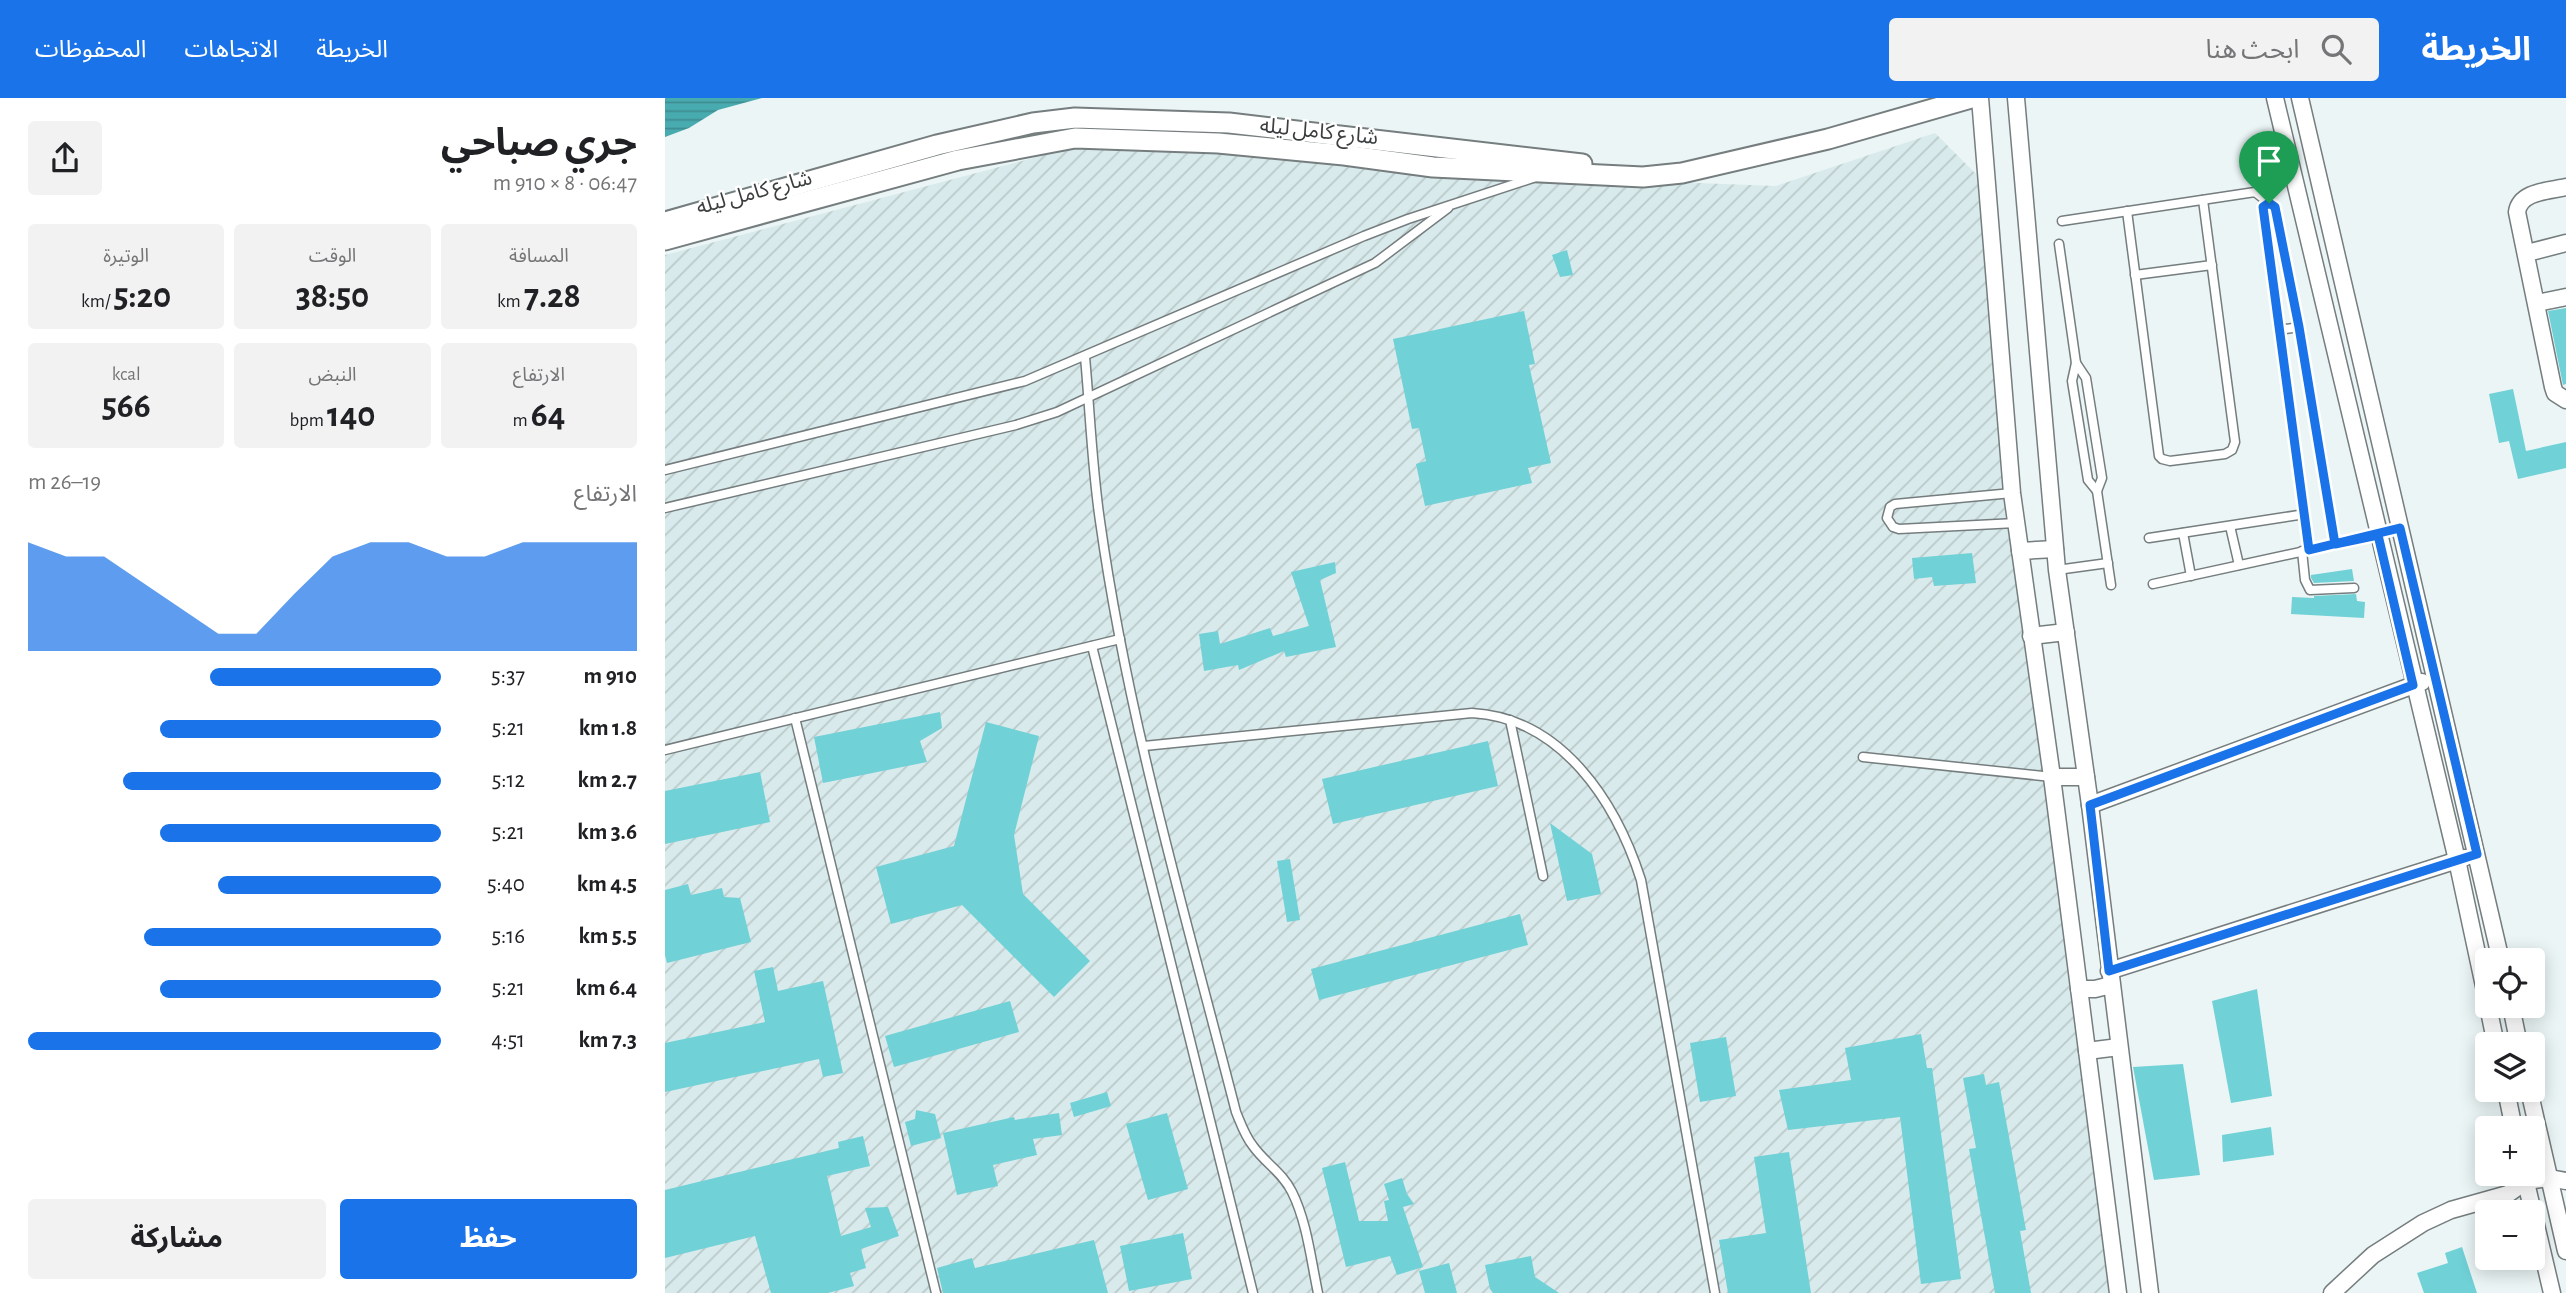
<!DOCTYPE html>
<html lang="ar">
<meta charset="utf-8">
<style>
:root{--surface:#fff;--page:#f2f2f2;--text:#202124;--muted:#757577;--accent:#1a73e8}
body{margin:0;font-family:"Alegreya Sans","Noto Sans Arabic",sans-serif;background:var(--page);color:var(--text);direction:rtl;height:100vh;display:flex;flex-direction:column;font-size:26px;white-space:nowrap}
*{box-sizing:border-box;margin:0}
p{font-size:23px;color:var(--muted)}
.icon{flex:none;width:38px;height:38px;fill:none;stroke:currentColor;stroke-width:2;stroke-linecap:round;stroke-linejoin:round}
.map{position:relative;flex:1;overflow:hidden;direction:ltr}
.side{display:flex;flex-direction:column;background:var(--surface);width:665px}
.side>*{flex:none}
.controls{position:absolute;left:1810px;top:850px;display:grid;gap:14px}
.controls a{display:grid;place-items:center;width:70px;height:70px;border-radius:7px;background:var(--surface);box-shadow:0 4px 18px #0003;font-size:35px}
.pin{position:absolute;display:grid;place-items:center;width:60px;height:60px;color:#fff;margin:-72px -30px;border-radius:50% 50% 50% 0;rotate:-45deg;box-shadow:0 0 7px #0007}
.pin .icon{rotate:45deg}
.round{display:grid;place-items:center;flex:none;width:74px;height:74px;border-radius:7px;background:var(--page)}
.headline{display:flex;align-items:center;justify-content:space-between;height:119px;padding:0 28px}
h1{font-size:38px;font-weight:700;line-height:52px}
.metrics{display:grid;grid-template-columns:repeat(3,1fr);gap:10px;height:119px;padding:7px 28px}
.metrics div{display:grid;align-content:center;border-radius:7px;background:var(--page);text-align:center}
.metrics b{font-size:35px;font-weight:700}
.metrics small{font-size:19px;font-weight:400}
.metrics p{font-size:19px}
.chart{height:196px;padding:14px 28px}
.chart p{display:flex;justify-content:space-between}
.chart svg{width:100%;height:126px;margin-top:7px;fill:var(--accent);opacity:.7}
.cta{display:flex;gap:14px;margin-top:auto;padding:14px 28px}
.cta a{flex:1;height:80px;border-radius:7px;background:var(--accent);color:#fff;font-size:28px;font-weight:700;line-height:80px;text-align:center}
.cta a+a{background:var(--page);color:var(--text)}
ul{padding:0 28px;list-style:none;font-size:23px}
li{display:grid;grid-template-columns:112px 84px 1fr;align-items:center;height:52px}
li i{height:18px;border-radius:9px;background:var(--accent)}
header{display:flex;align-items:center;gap:42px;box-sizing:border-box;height:98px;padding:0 35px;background:var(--accent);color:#fff}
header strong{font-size:33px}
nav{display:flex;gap:38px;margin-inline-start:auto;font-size:24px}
.search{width:490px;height:63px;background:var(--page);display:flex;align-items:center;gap:18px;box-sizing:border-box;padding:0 24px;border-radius:7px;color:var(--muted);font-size:26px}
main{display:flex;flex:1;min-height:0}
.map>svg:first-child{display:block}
.industrial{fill:url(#industrial-furrows)}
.water{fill:url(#water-rules)}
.building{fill:#70d1d6}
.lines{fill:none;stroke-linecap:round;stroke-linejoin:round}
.service-casing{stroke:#757d7e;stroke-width:11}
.minor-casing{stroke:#757d7e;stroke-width:19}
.tertiary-casing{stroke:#757d7e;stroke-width:23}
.service{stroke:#fff;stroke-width:8}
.minor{stroke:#fff;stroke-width:16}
.tertiary{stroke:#fff;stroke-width:19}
.route-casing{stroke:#fff;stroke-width:14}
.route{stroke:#1a73e8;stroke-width:9}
.labels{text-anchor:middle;stroke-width:5;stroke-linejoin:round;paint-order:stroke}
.street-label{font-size:21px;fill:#3a3e3e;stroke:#fff}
</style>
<header>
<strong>الخريطة</strong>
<div class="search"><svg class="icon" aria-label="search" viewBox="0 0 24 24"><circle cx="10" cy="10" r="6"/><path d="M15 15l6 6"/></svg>ابحث هنا</div>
<nav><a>الخريطة</a><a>الاتجاهات</a><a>المحفوظات</a></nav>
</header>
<main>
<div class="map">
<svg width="1901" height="1195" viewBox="0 0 1901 1195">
<defs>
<pattern id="industrial-furrows" width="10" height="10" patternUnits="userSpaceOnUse" patternTransform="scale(1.75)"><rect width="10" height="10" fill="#d8eaeb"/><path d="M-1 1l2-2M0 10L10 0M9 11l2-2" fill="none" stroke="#bacacb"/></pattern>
<pattern id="water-rules" width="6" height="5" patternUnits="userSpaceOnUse" patternTransform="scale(1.75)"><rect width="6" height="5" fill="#48abb0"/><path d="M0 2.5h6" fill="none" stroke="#3d8d91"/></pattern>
</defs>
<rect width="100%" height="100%" fill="#ebf5f5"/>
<!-- industrial -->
<polygon class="industrial" points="1270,35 1314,79 1324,137 1452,1195 0,1195 0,157 440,41 903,80 1111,88"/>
<!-- water -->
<polygon class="water" points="0,0 97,0 53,12 24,30 0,39"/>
<!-- building -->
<g class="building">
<polygon points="902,152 908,177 895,179 887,157"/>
<polygon points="1901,210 1901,286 1898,287 1883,213"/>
<polygon points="859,213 870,266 864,267 886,365 863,370 867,385 760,408 751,366 761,363 754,330 747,331 728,241"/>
<polygon points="1848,291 1861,353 1901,344 1901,370 1853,381 1844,343 1834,345 1824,296"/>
<polygon points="1307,455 1311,485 1269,488 1267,479 1249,481 1247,460"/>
<polygon points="670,464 671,475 655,482 671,549 621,559 619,553 574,572 573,567 539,573 534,536 553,533 555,546 605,530 608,538 644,528 626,474"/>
<polygon points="1687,471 1689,483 1649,485 1646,480 1646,477"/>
<polygon points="1691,496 1692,503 1700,504 1699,520 1626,516 1627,499 1649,500 1649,498"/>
<polygon points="275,614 277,630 255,643 262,664 158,685 149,639"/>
<polygon points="321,624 374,638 349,737 358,796 425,863 389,899 297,807 226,826 211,769 289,748"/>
<polygon points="823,643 833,688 668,726 657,681"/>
<polygon points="95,674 105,724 0,746 0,693"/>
<polygon points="885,725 927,756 936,796 902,803"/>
<polygon points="625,761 635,822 622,824 612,763"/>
<polygon points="23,786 26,797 57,790 59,799 75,800 86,844 2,865 0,857 0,792"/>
<polygon points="855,816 863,847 654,902 646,871"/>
<polygon points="108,869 113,893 158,883 178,975 158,979 154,961 0,994 0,945 100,924 89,873"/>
<polygon points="1592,891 1607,998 1566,1005 1547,903"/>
<polygon points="345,903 354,934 229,969 220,938"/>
<polygon points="1256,936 1262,970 1267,970 1296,1181 1256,1186 1235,1019 1123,1032 1114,992 1186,982 1180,950"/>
<polygon points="1061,939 1071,998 1035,1004 1025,945"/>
<polygon points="1518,966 1535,1077 1489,1082 1468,969"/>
<polygon points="1319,976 1321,987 1334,984 1361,1132 1355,1133 1366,1195 1330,1195 1304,1051 1311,1050 1298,980"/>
<polygon points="442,994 446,1008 409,1019 405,1005"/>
<polygon points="251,1012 270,1016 276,1040 246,1048 240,1024 250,1021"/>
<polygon points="394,1015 397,1037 368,1041 372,1057 328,1067 333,1088 292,1097 278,1035 349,1019 350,1022"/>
<polygon points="502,1015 523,1091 483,1102 461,1026"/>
<polygon points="1606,1029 1609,1057 1558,1064 1557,1037"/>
<polygon points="198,1038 205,1068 162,1078 176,1138 206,1129 200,1110 223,1109 234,1138 196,1151 201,1170 185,1175 189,1188 163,1195 106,1195 90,1138 0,1160 0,1092 174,1050 173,1044"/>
<polygon points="1124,1054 1146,1195 1063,1195 1054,1142 1101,1135 1089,1059"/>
<polygon points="680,1064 694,1123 723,1123 719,1103 724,1102 719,1086 737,1080 742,1096 749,1106 738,1109 758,1169 732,1177 725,1158 681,1169 657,1070"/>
<polygon points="518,1135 527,1181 464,1193 455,1148"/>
<polygon points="429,1142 443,1195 278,1195 272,1170 307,1160 310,1170"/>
<polygon points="1797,1149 1812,1195 1759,1195 1752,1175 1783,1165 1780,1155"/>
<polygon points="866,1158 870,1179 894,1195 828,1195 825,1191 820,1167"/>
<polygon points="784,1165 792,1195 760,1195 754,1173"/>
</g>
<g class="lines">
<defs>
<g id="service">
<polyline points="1462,113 1494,358 1497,361 1505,363 1560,356 1567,352 1570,344 1538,102"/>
<polyline points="1397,123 1590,94 1604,105"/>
<polyline points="1394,146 1411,265 1407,283 1423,382 1432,393"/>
<polyline points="1470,177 1547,167"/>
<polyline points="1614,232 1634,229"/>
<path d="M 420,259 C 425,313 427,369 435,423 C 463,623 521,819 571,1014 C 576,1026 580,1038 588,1048 C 600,1065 618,1075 627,1094 C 642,1124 646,1162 653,1195"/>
<polyline points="1411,265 1421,280 1437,380 1432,393 1446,487"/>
<polyline points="0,372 360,283 699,138 743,121 868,80"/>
<polyline points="1347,395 1230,406 1225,409 1222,420 1228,429 1234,431 1351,425"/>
<polyline points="0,410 351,327 392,314 710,165 783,110"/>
<polyline points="1565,428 1574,467"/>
<polyline points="1518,435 1526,478"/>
<polyline points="1484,440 1640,416"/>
<polyline points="1644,452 1598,109 1604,105 1610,109 1634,229 1670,446"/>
<polyline points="1637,453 1640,482 1645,492 1689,490"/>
<polyline points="1392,472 1443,465"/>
<polyline points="1488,486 1713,437"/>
<polyline points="427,548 588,1195"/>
<polyline points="130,620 271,1195"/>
<polyline points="845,622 878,778"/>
<path d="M 479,648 L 807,615 C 897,620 951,704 976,782 L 1050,1195"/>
<polyline points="0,652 455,541"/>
<polyline points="1198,659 1387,679"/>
</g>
<g id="minor">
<polyline points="1315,0 1347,395 1387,679 1453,1195"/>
<polyline points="1351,0 1392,472 1425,707 1485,1195"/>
<polyline points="1610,0 1792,762 1822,902"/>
<polyline points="1635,0 1836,863"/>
<path d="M 1901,89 C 1884,93 1855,93 1852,114 L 1888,289 L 1890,295 L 1901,302"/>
<polyline points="1862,155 1901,145"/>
<polyline points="1872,205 1901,199"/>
<polyline points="1355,453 1390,451"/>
<polyline points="1366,538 1401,534"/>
<polyline points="1387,679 1421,679"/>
<polyline points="1425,707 1757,584"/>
<polyline points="1444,873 1799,760"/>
<polyline points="1414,891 1430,891 1446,887"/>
<polyline points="1823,908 1831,947"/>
<polyline points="1846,908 1854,947"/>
<polyline points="1422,953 1454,949"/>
<polyline points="1841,992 1849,1031"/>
<polyline points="1864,992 1901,1153"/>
<polyline points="1859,1076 1887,1195"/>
<polyline points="1667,1195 1708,1157 1758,1125 1786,1112 1843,1096 1861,1083 1884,1080 1901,1083"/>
</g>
<g id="tertiary">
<polyline points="0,124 272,47 368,25 410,20 564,25 917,66"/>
<polyline points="0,142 293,62 410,40 553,45 679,57 768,69 978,79 1017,75 1163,41 1306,0"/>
</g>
</defs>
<!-- service casing -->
<use href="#service" class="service-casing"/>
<!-- minor casing -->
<use href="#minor" class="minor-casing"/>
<!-- tertiary casing -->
<use href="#tertiary" class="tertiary-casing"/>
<!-- service -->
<use href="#service" class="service"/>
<!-- minor -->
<use href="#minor" class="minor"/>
<!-- tertiary -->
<use href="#tertiary" class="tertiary"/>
</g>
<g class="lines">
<defs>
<polyline id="route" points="1604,105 1610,109 1634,229 1670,446 1713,437 1748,587 1425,707 1444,873 1812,756 1735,430 1644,452 1598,109 1604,105"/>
</defs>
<!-- route casing -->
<use href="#route" class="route-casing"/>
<!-- route -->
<use href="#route" class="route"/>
</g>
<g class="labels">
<!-- street labels -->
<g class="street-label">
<text transform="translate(654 33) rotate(6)" y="7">شارع كامل ليله</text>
<text transform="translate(89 94) rotate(-15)" y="7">شارع كامل ليله</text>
</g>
</g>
</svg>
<div class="controls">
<a><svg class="icon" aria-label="locate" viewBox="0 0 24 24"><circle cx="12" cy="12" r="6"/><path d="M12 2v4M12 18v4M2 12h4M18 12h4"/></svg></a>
<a><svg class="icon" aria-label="layers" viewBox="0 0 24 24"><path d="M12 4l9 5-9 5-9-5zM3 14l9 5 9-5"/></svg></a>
<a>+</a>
<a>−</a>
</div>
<div class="pin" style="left:1604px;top:105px;background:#1e9e55"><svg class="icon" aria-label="arrive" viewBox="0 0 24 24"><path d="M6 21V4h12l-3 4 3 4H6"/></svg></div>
</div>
<section class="side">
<div class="headline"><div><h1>جري صباحي</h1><p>06:47 · 8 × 910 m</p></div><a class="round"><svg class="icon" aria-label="share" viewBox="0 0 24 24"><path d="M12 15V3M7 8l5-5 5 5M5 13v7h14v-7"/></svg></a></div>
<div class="metrics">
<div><p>المسافة</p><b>7.28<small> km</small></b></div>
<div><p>الوقت</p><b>38:50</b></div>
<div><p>الوتيرة</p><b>5:20<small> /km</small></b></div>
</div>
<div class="metrics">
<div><p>الارتفاع</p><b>64<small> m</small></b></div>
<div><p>النبض</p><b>140<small> bpm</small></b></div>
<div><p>kcal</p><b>566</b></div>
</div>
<div class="chart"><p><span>الارتفاع</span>19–26 m</p>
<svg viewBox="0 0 160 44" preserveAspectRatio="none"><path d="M0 44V6L10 11L20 11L30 20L40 29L50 38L60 38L70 24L80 11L90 6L100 6L110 11L120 11L130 6L140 6L150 6L160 6V44z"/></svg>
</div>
<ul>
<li><b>910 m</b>5:37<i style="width:56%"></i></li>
<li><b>1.8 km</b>5:21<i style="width:68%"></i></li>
<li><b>2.7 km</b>5:12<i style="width:77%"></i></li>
<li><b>3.6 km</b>5:21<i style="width:68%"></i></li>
<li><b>4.5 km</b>5:40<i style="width:54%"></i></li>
<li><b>5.5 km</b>5:16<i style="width:72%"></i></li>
<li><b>6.4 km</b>5:21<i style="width:68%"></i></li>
<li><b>7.3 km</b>4:51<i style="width:100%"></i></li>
</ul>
<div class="cta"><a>حفظ</a><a>مشاركة</a></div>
</section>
</main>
